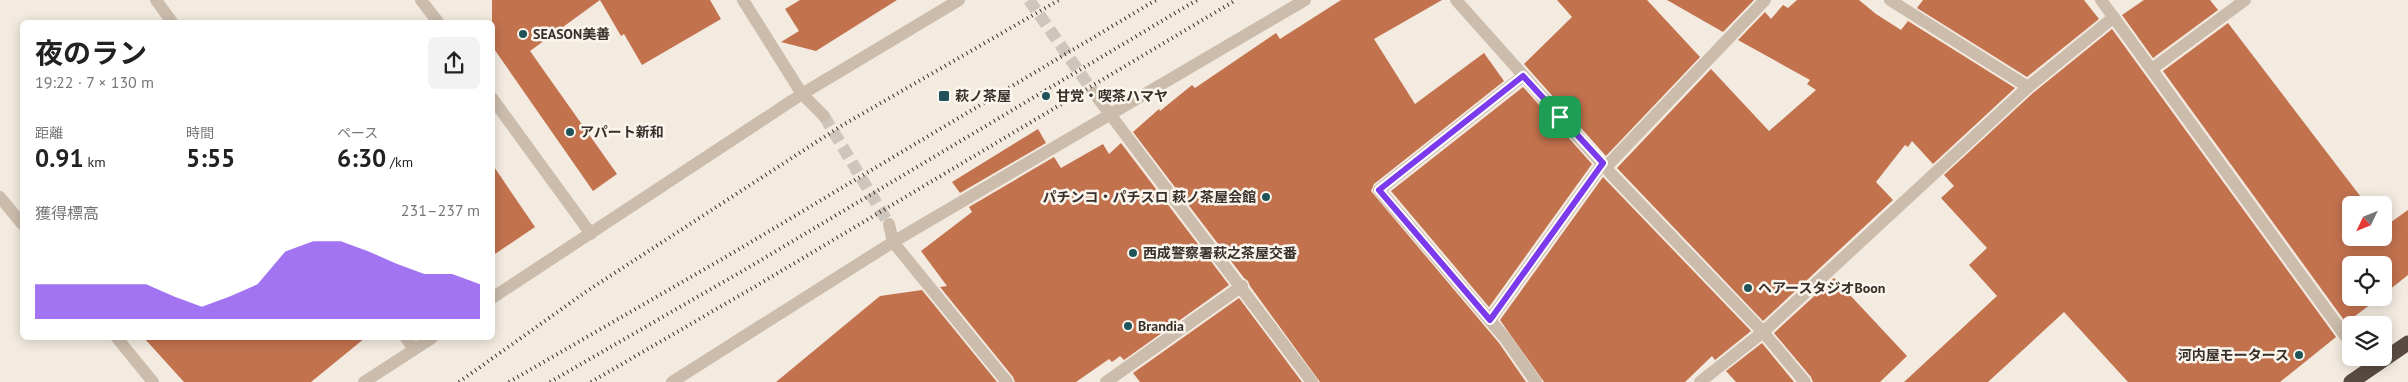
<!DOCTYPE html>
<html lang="ja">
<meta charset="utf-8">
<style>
:root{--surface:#fff;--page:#f2f2f2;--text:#222;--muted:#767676;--accent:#7c3aed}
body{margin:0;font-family:"PT Sans","Noto Sans JP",sans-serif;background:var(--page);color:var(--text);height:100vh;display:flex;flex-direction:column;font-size:19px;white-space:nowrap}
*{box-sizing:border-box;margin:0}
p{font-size:16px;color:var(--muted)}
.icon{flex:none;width:28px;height:28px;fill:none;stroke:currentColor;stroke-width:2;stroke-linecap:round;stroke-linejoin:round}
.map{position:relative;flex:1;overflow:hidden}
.details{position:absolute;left:20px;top:20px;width:475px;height:320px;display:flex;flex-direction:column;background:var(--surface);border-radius:8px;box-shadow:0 2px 12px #0003}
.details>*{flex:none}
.needle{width:32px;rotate:227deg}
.controls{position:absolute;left:2342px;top:196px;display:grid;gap:10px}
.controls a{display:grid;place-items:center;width:50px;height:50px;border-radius:8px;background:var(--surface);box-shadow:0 2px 12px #0003;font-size:25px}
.pin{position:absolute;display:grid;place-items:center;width:42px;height:42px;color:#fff;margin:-21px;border-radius:10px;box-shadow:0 2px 8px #0006}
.round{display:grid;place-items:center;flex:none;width:52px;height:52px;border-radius:8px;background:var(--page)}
.overview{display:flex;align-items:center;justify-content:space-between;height:85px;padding:0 15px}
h1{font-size:28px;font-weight:700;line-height:38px}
.metrics{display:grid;grid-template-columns:repeat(3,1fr);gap:8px;height:85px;padding:5px 15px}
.metrics div{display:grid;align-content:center}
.metrics b{font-size:25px;font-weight:700}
.metrics small{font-size:14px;font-weight:400}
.metrics p{font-size:14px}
.chart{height:140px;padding:10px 15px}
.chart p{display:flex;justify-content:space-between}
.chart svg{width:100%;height:90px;margin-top:5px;fill:var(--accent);opacity:.7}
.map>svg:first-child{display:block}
.building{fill:#c3724e}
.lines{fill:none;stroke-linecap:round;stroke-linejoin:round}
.minor-tunnel{stroke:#cec6bc;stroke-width:12;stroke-dasharray:12 6;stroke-linecap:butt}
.minor{stroke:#cbbcac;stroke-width:12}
.highway{stroke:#5a4b42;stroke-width:15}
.rail{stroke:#39302b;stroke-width:4;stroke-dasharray:1 4;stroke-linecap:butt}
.route-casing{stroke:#fff;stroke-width:10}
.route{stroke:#7c3aed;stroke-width:6}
.poi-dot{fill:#21535a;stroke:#faf5ed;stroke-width:2}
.labels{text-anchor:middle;stroke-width:5;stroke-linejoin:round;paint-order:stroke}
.poi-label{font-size:14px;font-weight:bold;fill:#39302b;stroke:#faf5ed;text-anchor:start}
</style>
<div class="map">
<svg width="2408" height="382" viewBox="0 0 2408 382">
<rect width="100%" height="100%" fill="#f3ebe0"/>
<!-- building -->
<g class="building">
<polygon points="492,0 710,0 721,19 642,65 624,34 621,36 600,0 530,51 617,174 593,191 492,46"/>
<polygon points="800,0 897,0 816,51 781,42 799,31 785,9"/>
<polygon points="1341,0 1442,0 1374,39 1415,104 1484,53 1504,81 1374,184 1371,191 1499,343 1526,382 1320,382 1250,286 1248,281 1244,278 1133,132 1159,109 1160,111 1192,85 1195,88 1276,33 1280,39"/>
<polygon points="1557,0 1647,0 1700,57 1606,156 1524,64 1572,17"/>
<polygon points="1667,0 1754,0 1723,32"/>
<polygon points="1797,0 1859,0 1876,14 1901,30 1908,21 2015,88 1933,164 1912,141 1908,147 1905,145 1876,182 1893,200 1763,321 1617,168 1711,69 1769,131 1816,90 1807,84 1810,80 1738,40 1765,12 1771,19 1783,5 1788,8"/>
<polygon points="1923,0 2084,0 2099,19 2027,77 1917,8"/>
<polygon points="2144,0 2210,0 2218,10 2153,58 2122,15"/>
<polygon points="2228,23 2367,205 2351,205 2351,238 2384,238 2384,227 2408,210 2408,275 2384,294 2384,265 2351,265 2351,298 2379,298 2351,319 2351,325 2349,327 2163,71"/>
<polygon points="2112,29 2336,337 2280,382 2128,382 2064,312 1988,382 1904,382 1997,296 1969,265 1987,248 1941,198 1954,186 1944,175 2033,93"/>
<polygon points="1523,87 1592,164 1489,307 1391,191"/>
<polygon points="1038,129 1046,143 960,193 952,182"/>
<polygon points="1121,143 1229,285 1124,360 1120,356 1112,362 1109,359 1076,382 1015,382 1013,377 940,287 947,286 921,251 972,212 969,207 1054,157 1061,168 1103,144 1109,154"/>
<polygon points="492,164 535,227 492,256"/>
<polygon points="1603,177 1751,331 1715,360 1712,356 1685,382 1544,382 1500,320"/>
<polygon points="1834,278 1907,356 1880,382 1813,382 1811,377 1774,333"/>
<polygon points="922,290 997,382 776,382 880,296"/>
<polygon points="1239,298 1302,382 1140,382 1133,373"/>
<polygon points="144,338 365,338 311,382 184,382"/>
<polygon points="1762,343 1794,382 1736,382 1726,371"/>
</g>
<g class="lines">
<!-- minor-tunnel -->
<g class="minor-tunnel">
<polyline points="1029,0 1094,93"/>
<polyline points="824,116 889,224"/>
</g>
<!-- minor -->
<g class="minor">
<polyline points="156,0 172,22"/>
<polyline points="421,0 438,22"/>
<polyline points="743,0 802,94 824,116"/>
<polyline points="1456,0 1614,177 1763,332 1805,382"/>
<polyline points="1890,0 2028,87"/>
<polyline points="2101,0 2351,344"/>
<polyline points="2152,69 2245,0"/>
<polyline points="1523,76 1379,190 1505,338 1536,382"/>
<polyline points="1094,93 1312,382"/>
<polyline points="492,98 591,234"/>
<polyline points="1606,167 1765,0"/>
<polyline points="0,197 22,224"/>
<polyline points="889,224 893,242 1007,382"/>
<polyline points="492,298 802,94 959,0"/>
<polyline points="1490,320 1603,163"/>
<polyline points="117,338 153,382"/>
<polyline points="406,338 414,349"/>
<polyline points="2361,358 2369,369"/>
<polyline points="364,382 432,338"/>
<polyline points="672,382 893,242 1305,0"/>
<polyline points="1106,382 1242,286"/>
<polyline points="1700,382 1763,332 2028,87 2114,17"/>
</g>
<!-- highway -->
<polyline class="highway" points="2351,382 2408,343"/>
<!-- rail -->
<g class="rail">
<polyline points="459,382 587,291 841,126 1059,0"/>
<polyline points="509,382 736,251 1156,0"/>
<polyline points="550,382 746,269 1197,0"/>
<polyline points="591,382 756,286 1236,0"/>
</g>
</g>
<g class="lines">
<defs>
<polygon id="route" points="1523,76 1603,163 1490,320 1379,190"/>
</defs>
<!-- route casing -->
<use href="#route" class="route-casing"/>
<!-- route -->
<use href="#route" class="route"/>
</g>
<!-- markers -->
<g class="poi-dot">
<circle cx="523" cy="34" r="5"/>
<rect x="938" y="90" width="12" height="12" rx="2.5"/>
<circle cx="1046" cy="96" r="5"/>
<circle cx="570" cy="132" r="5"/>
<circle cx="1266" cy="197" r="5"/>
<circle cx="1133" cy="253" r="5"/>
<circle cx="1748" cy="288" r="5"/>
<circle cx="1128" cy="326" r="5"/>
<circle cx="2299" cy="355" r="5"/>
</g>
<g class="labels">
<!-- poi labels -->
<g class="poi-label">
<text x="533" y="39">SEASON美善</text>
<text x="955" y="101">萩ノ茶屋</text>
<text x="1056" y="101">甘党・喫茶ハマヤ</text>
<text x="580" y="137">アパート新和</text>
<text x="1256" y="202" text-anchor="end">パチンコ・パチスロ 萩ノ茶屋会館</text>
<text x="1143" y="258">西成警察署萩之茶屋交番</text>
<text x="1758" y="293">ヘアースタジオBoon</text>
<text x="1138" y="331">Brandia</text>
<text x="2289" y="360" text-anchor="end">河内屋モータース</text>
</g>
</g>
</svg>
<div class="controls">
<a><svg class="needle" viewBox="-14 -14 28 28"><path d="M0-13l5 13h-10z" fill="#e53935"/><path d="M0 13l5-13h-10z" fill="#767676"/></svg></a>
<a><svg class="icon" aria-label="locate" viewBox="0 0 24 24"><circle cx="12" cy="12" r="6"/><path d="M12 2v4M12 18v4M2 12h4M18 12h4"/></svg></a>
<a><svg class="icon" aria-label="layers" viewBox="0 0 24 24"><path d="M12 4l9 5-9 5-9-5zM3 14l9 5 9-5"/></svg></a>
</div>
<div class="pin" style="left:1560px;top:117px;background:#1e9e55"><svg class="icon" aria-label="arrive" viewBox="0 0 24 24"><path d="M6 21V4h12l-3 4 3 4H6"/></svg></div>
<section class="details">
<div class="overview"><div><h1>夜のラン</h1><p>19:22 · 7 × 130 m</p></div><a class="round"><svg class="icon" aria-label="share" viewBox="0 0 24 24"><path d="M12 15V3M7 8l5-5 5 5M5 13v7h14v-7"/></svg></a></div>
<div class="metrics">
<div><p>距離</p><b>0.91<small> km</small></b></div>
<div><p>時間</p><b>5:55</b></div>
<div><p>ペース</p><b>6:30<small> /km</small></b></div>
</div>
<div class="chart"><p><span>獲得標高</span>231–237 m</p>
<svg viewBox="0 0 160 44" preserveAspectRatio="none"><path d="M0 44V27L10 27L20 27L30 27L40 27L50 33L60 38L70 33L80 27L90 11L100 6L110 6L120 11L130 17L140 22L150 22L160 27V44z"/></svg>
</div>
</section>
</div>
